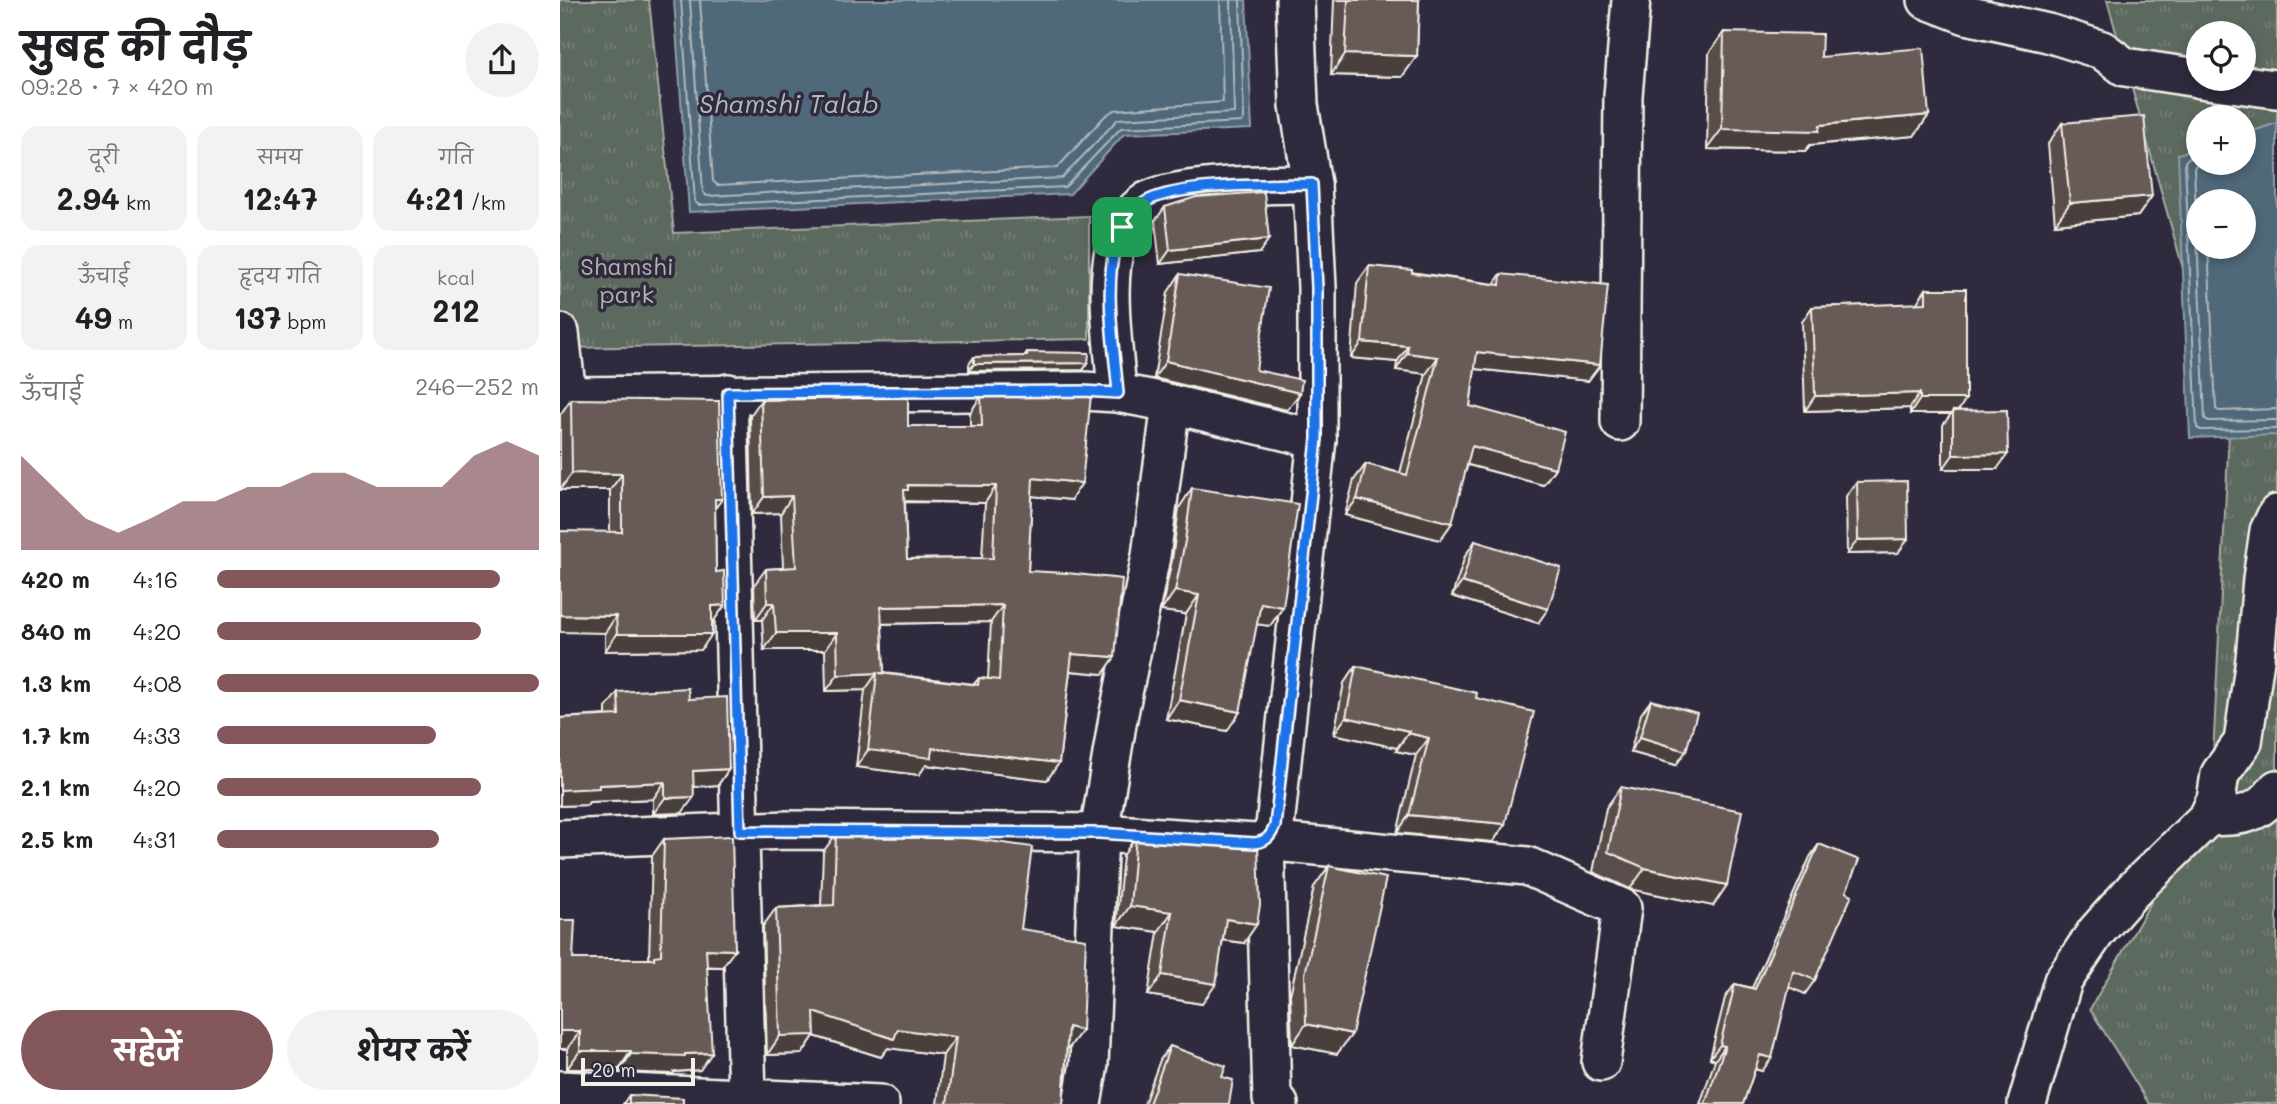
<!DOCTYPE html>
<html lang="hi">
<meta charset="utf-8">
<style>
:root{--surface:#fff;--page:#f2f2f2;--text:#202124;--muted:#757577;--accent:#84575d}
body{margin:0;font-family:Mali,"Playpen Sans Deva",sans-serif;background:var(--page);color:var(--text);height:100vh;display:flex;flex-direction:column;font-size:26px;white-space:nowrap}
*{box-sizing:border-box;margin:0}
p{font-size:23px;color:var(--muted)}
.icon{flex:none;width:38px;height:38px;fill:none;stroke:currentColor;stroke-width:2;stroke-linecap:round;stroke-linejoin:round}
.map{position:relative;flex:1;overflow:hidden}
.sheet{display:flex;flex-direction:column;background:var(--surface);width:560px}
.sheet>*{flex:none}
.controls{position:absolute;left:1626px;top:21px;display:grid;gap:14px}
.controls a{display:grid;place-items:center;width:70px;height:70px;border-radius:50%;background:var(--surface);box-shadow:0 4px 10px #0003;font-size:35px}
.scale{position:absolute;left:21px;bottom:18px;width:114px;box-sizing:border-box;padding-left:7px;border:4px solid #f4f1e8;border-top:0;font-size:19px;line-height:24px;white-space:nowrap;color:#f4f1e8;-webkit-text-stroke:5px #2f2a3d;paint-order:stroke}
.pin{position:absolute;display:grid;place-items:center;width:60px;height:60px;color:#fff;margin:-30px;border-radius:14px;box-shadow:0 4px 10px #0006}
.round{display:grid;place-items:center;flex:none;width:74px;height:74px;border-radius:37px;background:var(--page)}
.overview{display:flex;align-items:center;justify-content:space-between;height:119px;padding:0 21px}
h1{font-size:38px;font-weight:700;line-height:52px}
.stats{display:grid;grid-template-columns:repeat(3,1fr);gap:10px;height:119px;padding:7px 21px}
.stats div{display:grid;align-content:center;border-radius:18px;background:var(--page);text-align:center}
.stats b{font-size:30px;font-weight:700}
.stats small{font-size:19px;font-weight:400}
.stats p{font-size:19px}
.chart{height:196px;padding:14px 21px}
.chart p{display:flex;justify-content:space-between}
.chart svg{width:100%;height:126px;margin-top:7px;fill:var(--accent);opacity:.7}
.primary-button{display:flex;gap:14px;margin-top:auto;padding:14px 21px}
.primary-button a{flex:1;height:80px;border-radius:42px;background:var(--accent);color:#fff;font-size:28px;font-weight:700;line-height:80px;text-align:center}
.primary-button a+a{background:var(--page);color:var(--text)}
ul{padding:0 21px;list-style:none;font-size:23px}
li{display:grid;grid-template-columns:112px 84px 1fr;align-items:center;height:52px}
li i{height:18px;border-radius:9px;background:var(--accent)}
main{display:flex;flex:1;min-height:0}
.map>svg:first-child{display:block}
.park{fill:url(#park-tufts);stroke:#a8ada4;stroke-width:2;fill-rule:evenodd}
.water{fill:#50677a;stroke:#929ea6;stroke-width:2;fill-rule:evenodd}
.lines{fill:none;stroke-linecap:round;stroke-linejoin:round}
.shore{stroke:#b2babc;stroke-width:2}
.minor-casing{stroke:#f4f1e8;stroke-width:42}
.minor{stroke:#2f2a3d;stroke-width:37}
.wall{fill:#594d4b;stroke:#f4f1e8;stroke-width:2;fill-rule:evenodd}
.shaded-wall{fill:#493f3d;stroke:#f4f1e8;stroke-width:2}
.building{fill:#685a57;stroke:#f4f1e8;stroke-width:2;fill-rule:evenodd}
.route-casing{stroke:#fff;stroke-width:14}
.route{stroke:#1a73e8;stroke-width:9}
.labels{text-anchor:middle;stroke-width:7;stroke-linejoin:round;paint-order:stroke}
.park-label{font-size:24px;fill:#b0b4aa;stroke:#2f2a3d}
.water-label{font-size:26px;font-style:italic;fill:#b2babc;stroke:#2f2a3d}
</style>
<main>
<section class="sheet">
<div class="overview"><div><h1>सुबह की दौड़</h1><p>09:28 · 7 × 420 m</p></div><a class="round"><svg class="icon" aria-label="share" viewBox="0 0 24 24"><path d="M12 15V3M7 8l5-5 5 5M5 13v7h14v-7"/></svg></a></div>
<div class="stats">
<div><p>दूरी</p><b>2.94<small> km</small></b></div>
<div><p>समय</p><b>12:47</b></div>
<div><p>गति</p><b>4:21<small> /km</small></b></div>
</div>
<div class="stats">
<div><p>ऊँचाई</p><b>49<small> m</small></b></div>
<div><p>हृदय गति</p><b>137<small> bpm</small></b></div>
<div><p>kcal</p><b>212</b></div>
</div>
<div class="chart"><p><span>ऊँचाई</span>246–252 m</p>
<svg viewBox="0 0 160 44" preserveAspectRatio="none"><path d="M0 44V11L10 22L20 33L30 38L40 33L50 27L60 27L70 22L80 22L90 17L100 17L110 22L120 22L130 22L140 11L150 6L160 11V44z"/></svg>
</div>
<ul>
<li><b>420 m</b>4:16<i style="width:88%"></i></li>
<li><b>840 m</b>4:20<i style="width:82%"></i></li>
<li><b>1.3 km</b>4:08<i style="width:100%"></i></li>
<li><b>1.7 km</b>4:33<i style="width:68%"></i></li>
<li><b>2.1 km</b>4:20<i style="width:82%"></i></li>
<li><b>2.5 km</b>4:31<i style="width:69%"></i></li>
</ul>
<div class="primary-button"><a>सहेजें</a><a>शेयर करें</a></div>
</section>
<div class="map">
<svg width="1717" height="1104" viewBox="0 0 1717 1104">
<defs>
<pattern id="park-tufts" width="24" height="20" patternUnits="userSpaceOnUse" patternTransform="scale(1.75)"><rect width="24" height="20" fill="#5c695f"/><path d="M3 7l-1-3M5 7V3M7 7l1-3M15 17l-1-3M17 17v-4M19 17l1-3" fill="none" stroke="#747f76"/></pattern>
</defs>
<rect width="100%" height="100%" fill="#2f2a3d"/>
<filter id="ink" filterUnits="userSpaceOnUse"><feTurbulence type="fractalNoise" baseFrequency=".0143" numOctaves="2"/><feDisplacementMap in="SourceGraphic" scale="14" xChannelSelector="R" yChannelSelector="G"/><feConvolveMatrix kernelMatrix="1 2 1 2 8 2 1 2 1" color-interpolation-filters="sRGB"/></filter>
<g filter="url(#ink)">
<!-- park -->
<g class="park">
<polygon points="0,0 89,0 114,233 529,216 529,339 0,348"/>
<path d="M 1547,0 L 1717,0 L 1717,1104 L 1589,1104 L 1530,1009 L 1651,797 L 1669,431 ZM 1638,33 L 1684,33 L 1684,79 L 1638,79 ZM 1638,117 L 1684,117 L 1684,163 L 1638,163 ZM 1638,201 L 1684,201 L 1684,247 L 1638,247 Z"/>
</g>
<!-- water -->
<g class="water">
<polygon points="114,0 686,0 692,129 564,134 510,194 129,212"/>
<path d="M 1717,123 L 1717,435 L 1630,438 L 1618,154 L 1638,148 L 1638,163 L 1684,163 L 1684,134 ZM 1638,201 L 1684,201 L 1684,247 L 1638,247 Z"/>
</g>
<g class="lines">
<!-- shore -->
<g class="shore">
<polyline points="121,0 135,202 139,205 505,187 561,128 682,122 684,118 680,0"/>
<polyline points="130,0 143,192 147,196 502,178 558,119 674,113 671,0"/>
<polyline points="140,0 153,181 157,185 497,168 545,116 554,110 663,102 660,0"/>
<polyline points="1638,155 1627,159 1625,162 1637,428 1641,430 1717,429"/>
<polyline points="1643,163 1636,165 1634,168 1645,419 1649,421 1717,420"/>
<polyline points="1648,247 1656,409 1659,411 1717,409"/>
</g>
<defs>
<g id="minor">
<polyline points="1367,0 1406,15 1488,33 1542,50 1565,67 1638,78"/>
<polyline points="1640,79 1715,89"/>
<polyline points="0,333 7,396 523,391 557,393 590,399 757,439"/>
<polyline points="168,393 187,1098"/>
<path d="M 557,393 C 554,344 541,275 561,228 C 566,218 578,207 587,201 C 622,183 712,185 752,184"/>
<polyline points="1060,422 1063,96 1071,0"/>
<path d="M 1648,817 C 1679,816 1698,817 1717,789"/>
<path d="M 0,839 L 228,830 L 539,833 L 695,843 C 707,841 710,837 715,826 L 757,439 L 757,288 L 752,184 L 739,105 L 735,0"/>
<polyline points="0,1090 320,1104"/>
<polyline points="522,1104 529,1064 539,833 558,718 591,556 611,404"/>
<polyline points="719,1104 712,1099 705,841 967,866 1062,908 1041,1062"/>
<polyline points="1467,1104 1503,981 1536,932 1575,888 1648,817 1656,800 1660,774 1683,742 1695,659 1702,579 1709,531 1717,514"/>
</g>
</defs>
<!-- minor casing -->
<use href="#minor" class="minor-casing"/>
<!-- minor -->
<use href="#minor" class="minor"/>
</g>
<!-- wall -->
<g class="wall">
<polygon points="774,0 859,0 857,56 842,77 771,75"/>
<polygon points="1164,32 1261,57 1369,115 1354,136 1250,145 1245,151 1147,149 1149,53"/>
<polygon points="1502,123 1592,196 1578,216 1495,224 1488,144"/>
<polygon points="605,207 699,253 600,264 595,221"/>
<polygon points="809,266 934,284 941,274 1040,365 1028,381 915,369 910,406 995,468 983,485 908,465 880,540 785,515 794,480 806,464 840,473 866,374 836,370 837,362 791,358 797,283"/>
<polygon points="620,274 696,370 740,393 727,410 594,378 608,292"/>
<polygon points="1366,289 1398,411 1437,469 1383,469 1383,425 1391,414 1350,414 1350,408 1245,411 1242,322 1252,307 1356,304"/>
<polygon points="467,352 528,363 523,370 409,371 409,364 414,357 464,356"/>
<path d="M 421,396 L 511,500 L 472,496 L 468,571 L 543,674 L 510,671 L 499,763 L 487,780 L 366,765 L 359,775 L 296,767 L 305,690 L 266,691 L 265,650 L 204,650 L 202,620 L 195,620 L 194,585 L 206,569 L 223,568 L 221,513 L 192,514 L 190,416 L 201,400 L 348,426 L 410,426 L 410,413 ZM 345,502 L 425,503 L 422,558 L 347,559 ZM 431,622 L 428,679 L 419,678 L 414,684 L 324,673 L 322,624 Z"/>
<polygon points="11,399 162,499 155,508 156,572 165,605 152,622 141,650 45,651 45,633 50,532 50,490 0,490 0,415"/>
<polygon points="1297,482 1338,553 1287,554 1286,496"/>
<polygon points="632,488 723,607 710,626 697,624 667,731 606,719 626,614 601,611 612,560 619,508"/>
<polygon points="915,541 978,623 892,596 905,556"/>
<polygon points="796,666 916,698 945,824 933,842 837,833 856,755 836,751 837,748 774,734 784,683"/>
<polygon points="58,692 129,699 169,769 158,785 133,787 122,813 93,814 93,799 29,802 27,805 0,806 0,718 46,715 46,708"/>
<polygon points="1091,700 1116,765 1070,752 1081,714"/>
<polygon points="1061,787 1167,885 1153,906 1070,889 1033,872 1046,808"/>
<polygon points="276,834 378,838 380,834 461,929 522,1030 509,1048 507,1048 503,1104 377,1104 383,1055 328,1048 321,1057 254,1036 242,1054 207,1055 203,926 216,908 261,905 263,852"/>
<polygon points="576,836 684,943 663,940 642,1004 588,995 598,932 556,926 563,856"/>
<polygon points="104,839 162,967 147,967 140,1070 114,1072 113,1074 59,1072 59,1069 7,1069 7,1049 13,959 89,959 92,856"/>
<polygon points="1259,844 1286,892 1255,980 1245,994 1229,987 1202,1071 1195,1069 1183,1104 1140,1104 1155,1060 1150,1058 1165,998 1175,984 1192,988 1250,857"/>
<polygon points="769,866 792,1034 777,1054 732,1045 730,995 754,887"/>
<polygon points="610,1046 662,1077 669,1104 584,1104 600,1060"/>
<polygon points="69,1095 123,1104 63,1104"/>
</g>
<!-- shaded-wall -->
<g class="shaded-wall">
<polygon points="785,54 857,56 842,77 771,75"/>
<polygon points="1369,115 1354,136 1250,145 1245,151 1147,149 1162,129 1260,125"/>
<polygon points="1592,196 1578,216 1495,224 1510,203"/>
<polygon points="709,239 699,253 600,264 610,250"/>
<polygon points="802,342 848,346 837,362 791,358"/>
<polygon points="917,352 1040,365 1028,381 906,368"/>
<polygon points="847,353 878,357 866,374 836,370"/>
<polygon points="606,361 740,393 727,410 594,378"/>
<polygon points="528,363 523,370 409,371 414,364"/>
<polygon points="1360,393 1350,408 1245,411 1255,396"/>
<polygon points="1360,399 1406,399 1396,414 1393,411 1391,414 1350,414"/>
<polygon points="912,446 995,468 983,485 901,463"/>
<polygon points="1448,454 1437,469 1383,469 1393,455"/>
<polygon points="12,473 62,474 50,490 0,490"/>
<polygon points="473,478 522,483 511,500 461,495"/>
<polygon points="348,485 436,486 425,503 341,501 332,507"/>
<polygon points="232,496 221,513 192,514 204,497"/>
<polygon points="155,499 162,499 150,515"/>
<polygon points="797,499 892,523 880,540 785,515"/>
<polygon points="1348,539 1338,553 1287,554 1298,540"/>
<polygon points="902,582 988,609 978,623 892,596"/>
<polygon points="615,591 639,595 626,614 601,611"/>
<polygon points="207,603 214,603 202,620 195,620"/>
<polygon points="701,603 723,607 710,626 687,623"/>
<polygon points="165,605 153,622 140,623 152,606"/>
<polygon points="443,605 431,622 309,624 321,607"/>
<polygon points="0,615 56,616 45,633 0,632"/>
<polygon points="216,633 277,633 265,650 204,650"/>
<polygon points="57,634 152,634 141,650 45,651"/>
<polygon points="512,654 555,657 543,674 500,670"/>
<polygon points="317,673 305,690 266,691 278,675"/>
<polygon points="619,700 680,712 667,731 606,719"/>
<polygon points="786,717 849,731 837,748 774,734"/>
<polygon points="848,733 869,738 856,755 836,751"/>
<polygon points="1080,737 1126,751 1116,765 1070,752"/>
<polygon points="372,748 499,763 487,780 366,765 359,775 296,767 308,750"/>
<polygon points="169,769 158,785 121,788 133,771"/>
<polygon points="105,782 93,799 29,802 27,805 0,806 0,790 39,785"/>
<polygon points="134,797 122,813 93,814 105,798"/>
<polygon points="849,815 945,824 933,842 837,833"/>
<polygon points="1085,868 1167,885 1153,906 1070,889"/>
<polygon points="570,906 612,912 598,932 556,926"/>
<polygon points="666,919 697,924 684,943 653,939"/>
<polygon points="146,949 175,950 162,967 134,966"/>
<polygon points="602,975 656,984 642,1004 588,995"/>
<polygon points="254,1012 338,1029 396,1037 383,1055 328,1048 321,1057 254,1036 242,1054 207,1055 220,1036"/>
<polygon points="746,1024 792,1034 777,1054 732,1045"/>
<polygon points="508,1027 522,1030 509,1048 495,1046"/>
<polygon points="0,1031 20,1031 7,1049 0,1049"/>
<polygon points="1160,1045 1165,1046 1155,1060 1150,1058"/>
<polygon points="20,1051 71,1051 59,1069 7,1069"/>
<polygon points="152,1053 140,1070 114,1072 113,1074 59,1072 71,1054 125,1054"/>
<polygon points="1200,1055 1212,1058 1202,1071 1191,1068"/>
</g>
<!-- building -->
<g class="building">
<polygon points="788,0 859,0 857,56 785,54"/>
<polygon points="1164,32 1262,34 1261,57 1363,48 1369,115 1260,125 1259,131 1162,129"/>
<polygon points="1584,116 1592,196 1510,203 1502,123"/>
<polygon points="704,192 709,239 610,250 605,207 636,197"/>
<polygon points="809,266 852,270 852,273 940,285 941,274 1048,285 1040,365 917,352 910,406 1005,432 995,468 912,446 892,523 797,499 806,464 847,475 878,357 847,353 848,346 802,342"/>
<polygon points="620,274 709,288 696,370 742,380 740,393 606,361"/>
<polygon points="1366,289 1406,289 1406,399 1360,399 1360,393 1255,396 1252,307 1366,303"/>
<polygon points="467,352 529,353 528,363 414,364 414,357 467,356"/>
<path d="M 531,395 L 522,483 L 473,478 L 468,571 L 507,573 L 562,579 L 555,657 L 512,654 L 499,763 L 372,748 L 371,758 L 308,750 L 317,673 L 278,675 L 277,633 L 216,633 L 214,603 L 207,603 L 206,569 L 236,567 L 232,496 L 204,497 L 201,400 L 348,397 L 348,426 L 422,426 L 421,396 ZM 348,485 L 436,486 L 433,558 L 347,559 L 344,490 L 348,490 ZM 443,605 L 439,680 L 419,678 L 418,685 L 319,673 L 324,673 L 321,607 Z"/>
<polygon points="11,399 159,401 162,499 155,499 156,572 164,571 165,605 152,606 152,634 57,634 56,616 0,615 0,531 62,532 62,474 12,473"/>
<polygon points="1447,410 1448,454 1393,455 1393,411"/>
<polygon points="1347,481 1348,539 1298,540 1297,482"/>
<polygon points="632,488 738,504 723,607 701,603 680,712 619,700 639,595 615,591 625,541"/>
<polygon points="915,541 1001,568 988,609 902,582"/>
<polygon points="796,666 917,693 916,698 974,712 945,824 849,815 869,738 848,733 849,731 786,717"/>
<polygon points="128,688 129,699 167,697 169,769 133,771 134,797 105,798 105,782 39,785 39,788 0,790 0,718 59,715 58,692"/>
<polygon points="1091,700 1137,713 1126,751 1080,737"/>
<polygon points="1061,787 1182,811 1167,885 1085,868 1048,852"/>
<polygon points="276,834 380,838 380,834 472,847 461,929 526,939 522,1030 508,1027 503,1104 387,1104 396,1037 338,1029 334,1039 254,1012 255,1035 220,1036 216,908 274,905"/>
<polygon points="172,836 175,950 146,949 152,1053 125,1054 125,1056 71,1054 71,1051 20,1051 20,1031 0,1031 0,920 15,920 13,959 94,959 94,956 101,955 104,839"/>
<polygon points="576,836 698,844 700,905 697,924 666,919 656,984 602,975 612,912 570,906"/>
<polygon points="1259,844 1299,860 1286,892 1292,895 1255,980 1233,971 1212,1058 1200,1055 1183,1104 1145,1104 1165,1046 1160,1045 1175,984 1195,989"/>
<polygon points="769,866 826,878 792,1034 746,1024 745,974"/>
<polygon points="610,1046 666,1066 662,1077 673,1080 669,1104 589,1104"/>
<polygon points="69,1095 123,1098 123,1104 69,1104"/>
</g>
</g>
<g class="lines" filter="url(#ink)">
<defs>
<path id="route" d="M 752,184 L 757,288 L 757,439 L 715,826 C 710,837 707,841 695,843 L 539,833 L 180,831 L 168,393 L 523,391 L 558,393 C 554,344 541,275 561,228 C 566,218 578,206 587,201 C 622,183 712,185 752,184 Z"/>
</defs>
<!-- route casing -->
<use href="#route" class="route-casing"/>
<!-- route -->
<use href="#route" class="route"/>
</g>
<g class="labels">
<!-- park labels -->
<g class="park-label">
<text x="67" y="275">Shamshi<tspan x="67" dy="28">park</tspan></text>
</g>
<!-- water labels -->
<g class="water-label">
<text x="229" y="113">Shamshi Talab</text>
</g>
</g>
</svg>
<div class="controls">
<a><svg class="icon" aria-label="locate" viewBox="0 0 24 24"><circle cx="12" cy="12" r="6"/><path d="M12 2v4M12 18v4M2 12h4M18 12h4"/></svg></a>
<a>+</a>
<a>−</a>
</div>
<div class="scale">20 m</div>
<div class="pin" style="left:562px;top:227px;background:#1e9e55"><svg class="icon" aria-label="arrive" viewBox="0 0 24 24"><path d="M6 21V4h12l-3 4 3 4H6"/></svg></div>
</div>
</main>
